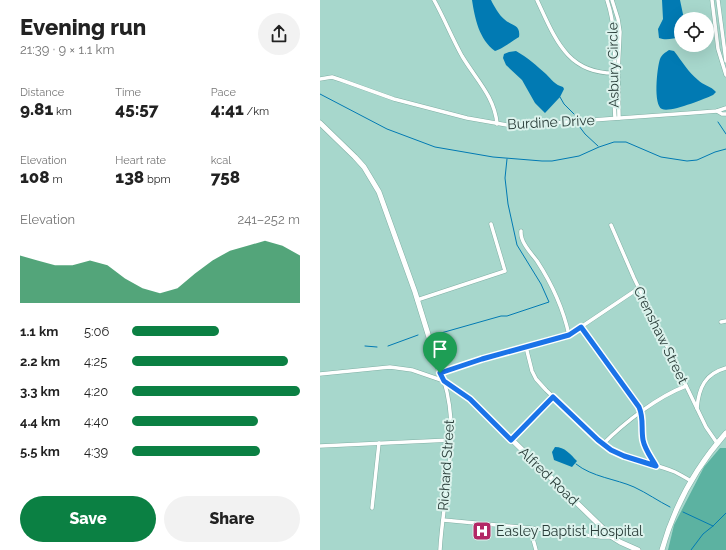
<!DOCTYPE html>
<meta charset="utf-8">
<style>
:root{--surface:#fff;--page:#f2f2f2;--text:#222;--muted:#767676;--accent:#0b8043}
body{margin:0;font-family:Raleway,sans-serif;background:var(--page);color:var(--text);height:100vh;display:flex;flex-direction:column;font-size:15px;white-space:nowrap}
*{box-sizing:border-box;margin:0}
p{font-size:13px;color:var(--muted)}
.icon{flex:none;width:22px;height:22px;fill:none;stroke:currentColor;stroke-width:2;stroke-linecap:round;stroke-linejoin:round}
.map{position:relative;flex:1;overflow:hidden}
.side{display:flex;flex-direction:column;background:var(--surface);width:320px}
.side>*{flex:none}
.fabs{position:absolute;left:354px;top:12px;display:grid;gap:8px}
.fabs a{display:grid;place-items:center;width:40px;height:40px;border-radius:50%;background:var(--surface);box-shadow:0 4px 16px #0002;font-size:20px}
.pin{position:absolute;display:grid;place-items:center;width:34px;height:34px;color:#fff;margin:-41px -17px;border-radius:50% 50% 50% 0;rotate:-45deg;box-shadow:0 0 4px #0007}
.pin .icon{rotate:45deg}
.round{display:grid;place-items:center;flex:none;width:42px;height:42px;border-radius:21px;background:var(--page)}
.overview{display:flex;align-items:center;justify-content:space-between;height:68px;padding:0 20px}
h1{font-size:22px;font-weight:800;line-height:30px}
.figures{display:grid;grid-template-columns:repeat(3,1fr);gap:6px;height:68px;padding:4px 20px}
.figures div{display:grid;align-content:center}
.figures b{font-size:17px;font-weight:800}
.figures small{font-size:11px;font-weight:400}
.figures p{font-size:11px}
.chart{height:112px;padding:8px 20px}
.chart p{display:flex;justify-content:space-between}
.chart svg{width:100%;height:72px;margin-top:4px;fill:var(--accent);opacity:.7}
.button{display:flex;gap:8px;margin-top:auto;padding:8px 20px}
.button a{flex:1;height:46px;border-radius:24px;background:var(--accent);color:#fff;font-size:16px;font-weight:800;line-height:46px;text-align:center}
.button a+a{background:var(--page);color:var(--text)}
ul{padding:0 20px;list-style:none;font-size:13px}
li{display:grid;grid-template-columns:64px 48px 1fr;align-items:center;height:30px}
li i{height:10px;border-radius:5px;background:var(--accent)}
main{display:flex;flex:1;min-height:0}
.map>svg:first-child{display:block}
.green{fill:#5cb2a1}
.water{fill:#017ab3}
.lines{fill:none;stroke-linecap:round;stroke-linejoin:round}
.stream{stroke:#017ab3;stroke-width:1}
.street-casing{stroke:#80afa4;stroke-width:4.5}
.secondary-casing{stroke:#80afa4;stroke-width:6}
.street{stroke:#fff;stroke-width:3.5}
.secondary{stroke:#fff;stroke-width:5}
.route-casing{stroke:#fff;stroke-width:8}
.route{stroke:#1a73e8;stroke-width:5}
.labels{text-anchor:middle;stroke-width:4;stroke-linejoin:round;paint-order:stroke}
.street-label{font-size:14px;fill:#2a3d39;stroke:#dbf2ec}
.poi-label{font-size:14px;fill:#2a3d39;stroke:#dbf2ec;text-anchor:start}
</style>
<main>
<section class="side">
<div class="overview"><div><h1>Evening run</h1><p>21:39 · 9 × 1.1 km</p></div><a class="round"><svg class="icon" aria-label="share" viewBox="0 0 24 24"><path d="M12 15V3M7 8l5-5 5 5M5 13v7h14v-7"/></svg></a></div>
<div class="figures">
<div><p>Distance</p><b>9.81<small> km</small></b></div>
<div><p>Time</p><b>45:57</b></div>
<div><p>Pace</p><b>4:41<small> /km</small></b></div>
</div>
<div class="figures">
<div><p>Elevation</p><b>108<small> m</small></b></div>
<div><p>Heart rate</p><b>138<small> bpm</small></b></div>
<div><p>kcal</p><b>758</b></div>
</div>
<div class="chart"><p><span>Elevation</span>241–252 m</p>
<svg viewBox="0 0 160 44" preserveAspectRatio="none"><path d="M0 44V15L10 18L20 21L30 21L40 18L50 21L60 29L70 35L80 38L90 35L100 26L110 18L120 12L130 9L140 6L150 9L160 15V44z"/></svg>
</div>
<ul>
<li><b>1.1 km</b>5:06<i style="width:52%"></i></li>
<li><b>2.2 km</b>4:25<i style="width:93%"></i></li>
<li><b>3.3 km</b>4:20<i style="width:100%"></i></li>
<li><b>4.4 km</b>4:40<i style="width:75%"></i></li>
<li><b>5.5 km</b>4:39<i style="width:76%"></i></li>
</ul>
<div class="button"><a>Save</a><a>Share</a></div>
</section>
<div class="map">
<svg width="406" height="550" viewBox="0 0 406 550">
<rect width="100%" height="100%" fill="#a7d7cc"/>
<!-- green -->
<polygon class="green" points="400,448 406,448 406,550 348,550 354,525 384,467"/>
<!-- water -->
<g class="water">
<path d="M 152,0 L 171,0 C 174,6 179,15 184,19 C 191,26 201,24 199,37 C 192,41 181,50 175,51 C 159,39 155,19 152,0 Z"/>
<path d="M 342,0 L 360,0 L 364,19 L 361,19 L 361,37 C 353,38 347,41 339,38 L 338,29 L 343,19 Z"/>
<path d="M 349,50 L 354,51 C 362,61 368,72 378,80 C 383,85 391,86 396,92 L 393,95 C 384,99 350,113 342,109 C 333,105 337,68 340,59 C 342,54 345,53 349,50 Z"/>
<path d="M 196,51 C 207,57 217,66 226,74 C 232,80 235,85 243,87 L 244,89 L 240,97 L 225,113 L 215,103 L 202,80 L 186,65 L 183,58 L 184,54 L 189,52 Z"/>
<path d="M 235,447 C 245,447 250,454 257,461 L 252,467 L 234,460 L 232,452 Z"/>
</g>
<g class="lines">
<!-- stream -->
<g class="stream">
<polyline points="0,94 67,129 115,147 173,157 222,161 232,161 259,156 279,147 294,142 306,142 341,157 367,161 377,160 395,152 406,149"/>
<polyline points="240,97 244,104 254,114"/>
<polyline points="398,122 406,134"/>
<polyline points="259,126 265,134 278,146"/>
<polyline points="114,335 181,316 187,316 229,302 221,284 197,245 188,204 185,178 187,159"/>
<polyline points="45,346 57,347"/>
<polyline points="68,346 98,335"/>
<path d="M 256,464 C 272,477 296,479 314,487 C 327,493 338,501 350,507"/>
<polyline points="363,512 393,526"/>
<polyline points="371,550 383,534 393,526 406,513"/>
</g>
<defs>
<g id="street">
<path d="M 114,0 C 124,18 132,38 142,56 C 155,78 175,97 177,124"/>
<path d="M 217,0 C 235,38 247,75 297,73"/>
<path d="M 287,0 C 300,38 292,79 295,118"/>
<polyline points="292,0 298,19 300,32 298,73 299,118"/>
<polyline points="392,0 398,49 406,75"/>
<polyline points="398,0 406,61"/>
<polyline points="0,79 12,77 21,80 74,99 147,118 187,125 225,124 258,121 371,113 397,111 406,108"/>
<polyline points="397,111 402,114 406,114"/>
<polyline points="291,225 314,278 386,427 397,443"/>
<path d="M 201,231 C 200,242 211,253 217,261 C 232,284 243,308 249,335"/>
<polyline points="97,300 185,271 171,224"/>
<polyline points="401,322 406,321"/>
<path d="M 261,327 L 319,407 C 324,418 321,429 323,440 C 325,450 331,457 336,466"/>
<path d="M 206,347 L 212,371 L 216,379 L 226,390 L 283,444 C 305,460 331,462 355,472 C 361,475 366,478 371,481"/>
<polyline points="120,373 162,359 249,335 319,288"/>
<path d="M 0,374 L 70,367 L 92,370 L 124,381 C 141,435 123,495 120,550"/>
<path d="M 377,408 C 379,387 385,374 406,368"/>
<polyline points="191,440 233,397"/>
<path d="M 283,444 C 305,422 337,397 366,386"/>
<polyline points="0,446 131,440"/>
<polyline points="52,508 59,443"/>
<polyline points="123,520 210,528 281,537 292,537"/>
<polyline points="210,528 216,550"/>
</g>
<g id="secondary">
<polyline points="0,123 35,157 44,167 59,192 95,292 120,373 124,381 150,399 292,537 300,542 318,550"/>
<path d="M 342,550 C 354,507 376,467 406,433"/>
</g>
</defs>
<!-- street casing -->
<use href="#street" class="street-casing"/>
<!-- secondary casing -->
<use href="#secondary" class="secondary-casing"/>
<!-- street -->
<use href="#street" class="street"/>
<!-- secondary -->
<use href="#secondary" class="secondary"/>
</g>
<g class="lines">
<defs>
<path id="route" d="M 261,327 L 319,407 C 324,418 321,429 323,440 C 325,450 331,457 336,466 L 304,456 L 291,450 L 278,440 L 233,397 L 191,440 L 150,399 L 124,381 L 120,373 L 162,359 L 249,335 Z"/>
</defs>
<!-- route casing -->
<use href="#route" class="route-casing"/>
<!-- route -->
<use href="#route" class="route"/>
</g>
<!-- icons -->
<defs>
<symbol id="hospital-square" viewBox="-11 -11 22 22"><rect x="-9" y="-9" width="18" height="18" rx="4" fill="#b32865" stroke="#dbf2ec"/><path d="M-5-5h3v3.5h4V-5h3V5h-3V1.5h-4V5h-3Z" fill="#fff"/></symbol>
</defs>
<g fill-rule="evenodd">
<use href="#hospital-square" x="151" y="520" width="22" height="22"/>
</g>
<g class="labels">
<!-- street labels -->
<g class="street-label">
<text transform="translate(293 65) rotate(-91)" y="5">Asbury Circle</text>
<text transform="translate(231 122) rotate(-3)" y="5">Burdine Drive</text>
<text transform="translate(341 335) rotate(64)" y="5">Crenshaw Street</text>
<text transform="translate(126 465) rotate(-86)" y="5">Richard Street</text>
<text transform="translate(229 476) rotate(44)" y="5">Alfred Road</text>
</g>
<!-- poi labels -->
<g class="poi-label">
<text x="176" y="536">Easley Baptist Hospital</text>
</g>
</g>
</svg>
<div class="fabs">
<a><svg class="icon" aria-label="locate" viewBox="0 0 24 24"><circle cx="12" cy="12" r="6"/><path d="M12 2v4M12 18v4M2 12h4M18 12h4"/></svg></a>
</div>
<div class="pin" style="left:120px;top:373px;background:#1e9e55"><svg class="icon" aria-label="arrive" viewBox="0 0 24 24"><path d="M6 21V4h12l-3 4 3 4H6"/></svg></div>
</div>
</main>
